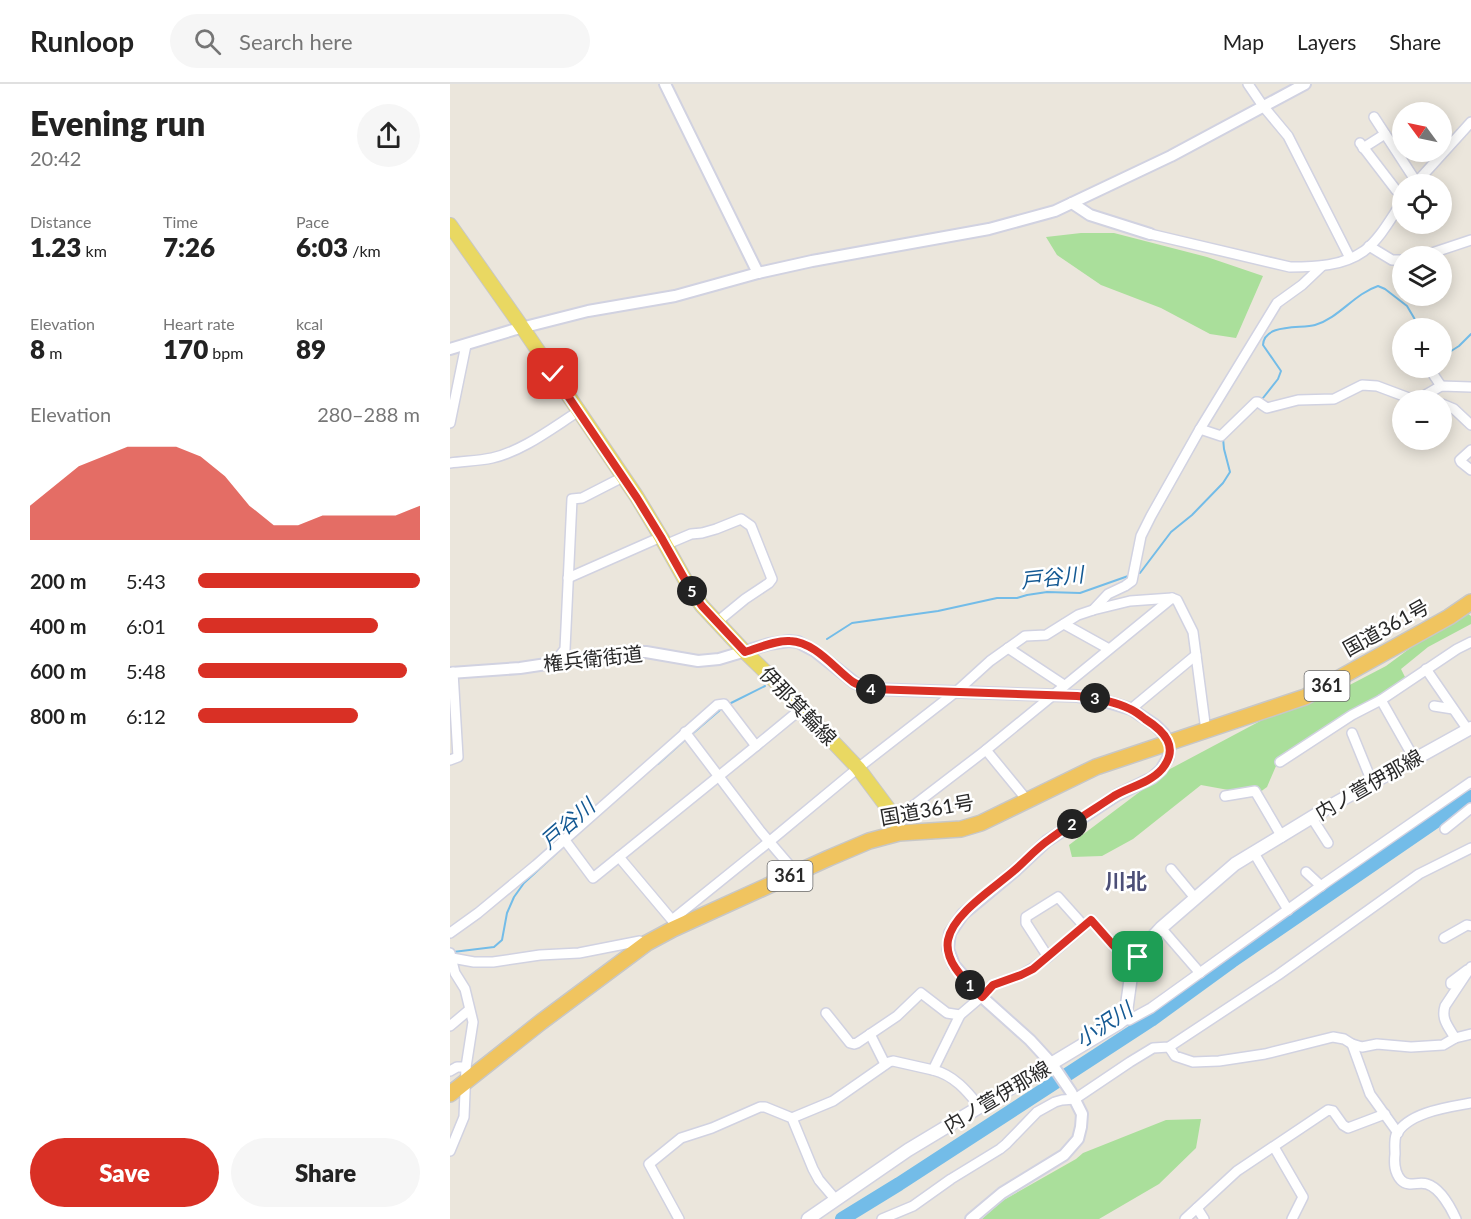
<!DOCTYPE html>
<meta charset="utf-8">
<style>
:root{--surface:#fff;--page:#f6f6f6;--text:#222;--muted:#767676;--line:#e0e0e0;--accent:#d93025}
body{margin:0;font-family:Lato,"Noto Sans JP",sans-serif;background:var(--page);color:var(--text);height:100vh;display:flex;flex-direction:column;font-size:22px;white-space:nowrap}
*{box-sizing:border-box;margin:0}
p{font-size:20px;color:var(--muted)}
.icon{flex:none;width:33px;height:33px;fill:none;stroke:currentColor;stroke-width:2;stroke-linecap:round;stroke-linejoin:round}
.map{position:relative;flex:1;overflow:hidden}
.sheet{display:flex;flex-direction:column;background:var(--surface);width:450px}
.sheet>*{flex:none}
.needle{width:39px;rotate:303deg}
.tools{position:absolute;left:942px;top:18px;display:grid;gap:12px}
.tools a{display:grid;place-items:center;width:60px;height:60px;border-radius:50%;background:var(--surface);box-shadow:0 3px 15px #0003;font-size:30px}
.pin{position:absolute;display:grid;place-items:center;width:51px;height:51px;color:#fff;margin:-26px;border-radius:12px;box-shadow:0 3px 9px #0006}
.km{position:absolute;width:30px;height:30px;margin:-15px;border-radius:50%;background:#222;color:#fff;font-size:16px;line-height:30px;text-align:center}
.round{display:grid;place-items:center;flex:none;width:63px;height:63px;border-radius:32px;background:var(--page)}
.head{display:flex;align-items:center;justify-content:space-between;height:102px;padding:0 30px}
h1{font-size:33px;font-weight:800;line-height:45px}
.figures{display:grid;grid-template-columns:repeat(3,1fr);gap:9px;height:102px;padding:6px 30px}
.figures div{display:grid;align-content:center}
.figures b{font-size:26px;font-weight:800}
.figures small{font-size:16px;font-weight:400}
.figures p{font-size:16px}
.chart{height:168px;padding:12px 30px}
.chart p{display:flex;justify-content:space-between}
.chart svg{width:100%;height:108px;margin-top:6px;fill:var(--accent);opacity:.7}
.action{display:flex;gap:12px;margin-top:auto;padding:12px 30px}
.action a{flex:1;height:69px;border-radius:36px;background:var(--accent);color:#fff;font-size:24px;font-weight:800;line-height:69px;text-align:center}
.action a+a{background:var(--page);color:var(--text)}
ul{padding:0 30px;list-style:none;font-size:20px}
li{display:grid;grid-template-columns:96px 72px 1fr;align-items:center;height:45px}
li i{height:15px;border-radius:8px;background:var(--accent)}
header{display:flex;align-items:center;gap:36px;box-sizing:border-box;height:84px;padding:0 30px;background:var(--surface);border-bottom:2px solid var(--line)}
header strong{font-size:28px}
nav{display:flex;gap:33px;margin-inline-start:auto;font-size:21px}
.search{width:420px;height:54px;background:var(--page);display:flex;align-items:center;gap:15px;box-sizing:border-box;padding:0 21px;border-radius:33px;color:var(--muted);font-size:22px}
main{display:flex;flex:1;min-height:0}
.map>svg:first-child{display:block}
.green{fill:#aadf9b}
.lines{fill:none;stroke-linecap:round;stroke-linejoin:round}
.stream{stroke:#73bce8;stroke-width:2}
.river{stroke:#73bce8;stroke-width:14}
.minor-casing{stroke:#d1d2e1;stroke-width:12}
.tertiary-casing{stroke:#d1d2e1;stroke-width:14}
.secondary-casing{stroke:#d1d2e1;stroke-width:15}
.primary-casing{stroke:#c7c7c7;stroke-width:16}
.trunk-casing{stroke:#c7c7c7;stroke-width:18}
.minor{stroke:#fff;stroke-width:9}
.tertiary{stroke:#fff;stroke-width:10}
.secondary{stroke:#fff;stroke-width:12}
.primary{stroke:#e9d862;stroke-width:14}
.trunk{stroke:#f0c45f;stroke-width:15}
.route-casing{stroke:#fff;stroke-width:12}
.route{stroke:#d93025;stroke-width:8}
.labels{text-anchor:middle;stroke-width:5;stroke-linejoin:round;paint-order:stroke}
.shield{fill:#fff;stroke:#696969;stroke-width:1.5}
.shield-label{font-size:18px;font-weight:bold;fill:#292929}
.street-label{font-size:20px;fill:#292929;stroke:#fff}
.water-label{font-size:21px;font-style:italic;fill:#145993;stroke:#fff}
.neighbourhood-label{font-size:21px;font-weight:bold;fill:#4c4f77;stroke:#fff}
</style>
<header>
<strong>Runloop</strong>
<div class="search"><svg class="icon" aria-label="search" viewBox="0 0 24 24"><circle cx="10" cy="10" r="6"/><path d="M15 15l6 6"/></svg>Search here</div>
<nav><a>Map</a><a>Layers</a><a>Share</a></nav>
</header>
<main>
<section class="sheet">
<div class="head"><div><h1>Evening run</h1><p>20:42</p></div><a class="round"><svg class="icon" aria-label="share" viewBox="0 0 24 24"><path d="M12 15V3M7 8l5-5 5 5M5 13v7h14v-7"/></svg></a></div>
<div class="figures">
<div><p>Distance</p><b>1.23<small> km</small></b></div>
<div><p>Time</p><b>7:26</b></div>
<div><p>Pace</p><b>6:03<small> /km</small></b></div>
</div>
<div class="figures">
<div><p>Elevation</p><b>8<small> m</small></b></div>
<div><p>Heart rate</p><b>170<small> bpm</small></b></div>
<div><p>kcal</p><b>89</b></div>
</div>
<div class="chart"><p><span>Elevation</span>280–288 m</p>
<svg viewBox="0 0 160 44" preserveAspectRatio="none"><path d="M0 44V30L10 22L20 14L30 10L40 6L50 6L60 6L70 10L80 18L90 30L100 38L110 38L120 34L130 34L140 34L150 34L160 30V44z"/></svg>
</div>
<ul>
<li><b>200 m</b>5:43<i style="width:100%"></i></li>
<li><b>400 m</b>6:01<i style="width:81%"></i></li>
<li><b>600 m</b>5:48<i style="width:94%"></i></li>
<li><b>800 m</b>6:12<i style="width:72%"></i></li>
</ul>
<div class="action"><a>Save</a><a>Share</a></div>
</section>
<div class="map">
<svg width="1021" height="1135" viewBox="0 0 1021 1135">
<rect width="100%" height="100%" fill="#ebe6dc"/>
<!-- green -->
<g class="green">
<polygon points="631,149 664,149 757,173 813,192 786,254 760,250 711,224 651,201 607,171 596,153"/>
<polygon points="1017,529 1021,532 1021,540 978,563 951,585 956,595 947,606 890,635 826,682 817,703 806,711 751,701 683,755 652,772 622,773 619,761 720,685 833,625 892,605 936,582 993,540"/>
<polygon points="751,1035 746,1064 709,1100 649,1135 532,1135 552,1117 626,1075 633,1069 716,1036"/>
</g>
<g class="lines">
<!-- stream -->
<g class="stream">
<polyline points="992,268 998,269 1009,262 1021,250"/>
<path d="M 813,314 L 828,295 L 831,287 L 813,261 C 814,239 851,245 865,241 C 889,234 904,210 928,202 L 935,205 L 957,222 L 970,244"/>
<polyline points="687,489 690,489 721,448 742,431 773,399 780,388 774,365 773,354"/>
<polyline points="377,555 402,539 488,527 547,514 567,514 577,511 597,508 630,509 681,491"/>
<polyline points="281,619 315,602"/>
<polyline points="242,650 270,626"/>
<polyline points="208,680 237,654"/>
<polyline points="3,868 44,863 52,856 57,829 64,813 74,799 111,765"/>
</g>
<!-- river -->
<polyline class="river" points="392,1135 449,1100 701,936 782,877 1021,713"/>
<defs>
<g id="minor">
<polyline points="798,0 813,22 838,52 900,174"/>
<polyline points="924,33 967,99"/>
<polyline points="910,59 946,106 952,112"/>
<polyline points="913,64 935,50"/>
<polyline points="965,100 1021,38"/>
<path d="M 700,150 L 840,183 C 866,183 893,182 914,167 C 930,155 941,134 952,118"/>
<polyline points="919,162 942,176 952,176"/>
<polyline points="973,172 1021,156"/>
<polyline points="979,284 991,302"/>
<polyline points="992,320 1004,325 1021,341"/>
<polyline points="0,339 16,261"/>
<polyline points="750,345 771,352 806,318 808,318 817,324 848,316 884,315 912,301 927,302 959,314 972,313 991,302 1021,303"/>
<polyline points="1021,366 1010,376 1011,378 1021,386"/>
<path d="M 0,379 C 14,377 28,377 42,374 C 73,367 102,344 129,327"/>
<polyline points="215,461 241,450 252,449 266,445 291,435 301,442 322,495 319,499 295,515 267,538"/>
<polyline points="118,494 211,453"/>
<polyline points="643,526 658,510 675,502 682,497 691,452 701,432 750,345 827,219 852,201 872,182"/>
<polyline points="614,540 659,565"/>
<polyline points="558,564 614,601"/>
<polyline points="105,578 115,565 122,415 132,414 173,393"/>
<polyline points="976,585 1018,646"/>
<polyline points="931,616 965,676"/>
<polyline points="984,622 1003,625"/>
<polyline points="681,625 746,571"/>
<polyline points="235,648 311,748 346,789"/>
<polyline points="902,649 922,698"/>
<polyline points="536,666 577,716"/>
<polyline points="0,676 8,673 3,588"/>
<polyline points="830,678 902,631 931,616 1007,565 1021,558"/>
<polyline points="775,712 805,707 832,753"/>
<polyline points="862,734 878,759"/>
<polyline points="446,735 536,666 722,514"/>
<polyline points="995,745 1021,724"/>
<polyline points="114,755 143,794 306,662"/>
<polyline points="804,769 838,826"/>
<polyline points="169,773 222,836 320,757 408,684 507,607 540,577 575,552 596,551 628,531 643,526 680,517 722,514 727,516 743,548 756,647"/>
<polyline points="721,785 745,814"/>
<polyline points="856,788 871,802"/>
<polyline points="711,844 750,889"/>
<polyline points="0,849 28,829 86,781 267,621 274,620 306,662 351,625"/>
<polyline points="994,854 1017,841 1021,842"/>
<polyline points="0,869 5,889 15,905 23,938 16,983 14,1033 0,1067"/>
<polyline points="598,873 576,839 576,833 608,813 634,842"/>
<polyline points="2,874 24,878 43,878 90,871 129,869 190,857 195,859"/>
<polyline points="1001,900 1001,898 1017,886"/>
<polyline points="376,929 400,959 404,960 407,959 447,932 471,909 497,929 510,931 531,913 543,901 571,891 583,884 598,873 641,836 663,861 684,881"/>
<polyline points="674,935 679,936 701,924 875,799 1021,698"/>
<polyline points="0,942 19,926"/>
<polyline points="420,950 435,980"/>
<path d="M 1005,954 C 998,942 991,935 995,922 L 1021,883"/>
<polyline points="902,960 920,1010 948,1049"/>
<polyline points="719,963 725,972 743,978 769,977 815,970 883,953 894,955 902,960 912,963 927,960 961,963 993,961 1005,954 1021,950"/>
<path d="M 483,986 C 504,991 517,1007 530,1023"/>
<polyline points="0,987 7,983 16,983"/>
<polyline points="342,1034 383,1017 439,978 443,977 483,986 510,931"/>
<polyline points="824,1063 853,1113 842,1135"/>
<polyline points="747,1124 754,1135"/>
<polyline points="229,1135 199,1080 231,1054 262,1044 310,1023 315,1023 342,1034 363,1085 369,1096 386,1116"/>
<polyline points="432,1135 463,1122 501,1095 550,1065 556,1060 587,1028 605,1018 612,1016 625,1015 680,978 703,964 719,963 828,891 969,790 1021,764"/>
<polyline points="735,1135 787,1087 878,1026 883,1027 893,1041 898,1044 935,1030"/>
<path d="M 1006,1135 C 1001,1124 990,1104 977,1100 C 968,1097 959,1104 951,1096 C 944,1088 944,1079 945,1070 C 945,1064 944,1057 946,1051 C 958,1028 999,1023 1021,1019"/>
</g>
<g id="tertiary">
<polyline points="215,0 308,189"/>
<polyline points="622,119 640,131 700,150"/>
<polyline points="0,265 63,246 138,227 225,212 308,189 362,177 539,145 605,127 721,72 855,0"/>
<polyline points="0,589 70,584 176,568 196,568 248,577 269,575 319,560 339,557 348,558 365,567 405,599 421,605 627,612 648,615 681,625 705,641 714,650 720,660 718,674 711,686 702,694 667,711 597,757 566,786 513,830 500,849 498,865 504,881 532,913 580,956 602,980 621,1008 632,1030 631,1043 628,1055 614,1071 552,1109 521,1135"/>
</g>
<polyline id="secondary" points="358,1135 458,1066 669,939 674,935 676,928 681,892 684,881 688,873 698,858 711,844 785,780 882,721 1021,644"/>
<polyline id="primary" points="0,141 72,243 187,413 211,453 242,508 252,522 295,568 330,602 408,684 446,735 449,749"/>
<polyline id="trunk" points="0,1010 91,938 197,859 223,845 379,774 419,757 449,749 511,745 531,739 646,683 855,613 999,533 1021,518"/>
</defs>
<!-- minor casing -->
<use href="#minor" class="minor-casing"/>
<!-- tertiary casing -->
<use href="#tertiary" class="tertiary-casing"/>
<!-- secondary casing -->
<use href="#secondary" class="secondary-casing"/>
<!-- primary casing -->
<use href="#primary" class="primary-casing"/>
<!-- trunk casing -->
<use href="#trunk" class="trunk-casing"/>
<!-- minor -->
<use href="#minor" class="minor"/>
<!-- tertiary -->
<use href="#tertiary" class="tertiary"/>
<!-- secondary -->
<use href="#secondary" class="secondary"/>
<!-- primary -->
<use href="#primary" class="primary"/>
<!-- trunk -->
<use href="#trunk" class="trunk"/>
</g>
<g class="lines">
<defs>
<path id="route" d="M 103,290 L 187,414 L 211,453 L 242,508 L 252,522 L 295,568 C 309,564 325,556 340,557 C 365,558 384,584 403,598 C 408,601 415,603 421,605 L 627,612 C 645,614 664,617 680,625 C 685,627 690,631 695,635 C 714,647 730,663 712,685 C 700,699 679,703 664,712 C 643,726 620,740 600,755 C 588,763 577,775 566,785 C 546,803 503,829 498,856 C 494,879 517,898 532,913 L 543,901 L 571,891 L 583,885 L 641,836 L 663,861 L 684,881 L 688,873"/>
</defs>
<!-- route casing -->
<use href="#route" class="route-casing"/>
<!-- route -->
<use href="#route" class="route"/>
</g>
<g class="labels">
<!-- shield labels -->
<g class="shield">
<rect x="854.5" y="587" width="45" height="30" rx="4.5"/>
<rect x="317.5" y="777" width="45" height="30" rx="4.5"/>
</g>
<g class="shield-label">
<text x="877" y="608">361</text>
<text x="340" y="798">361</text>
</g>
<!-- street labels -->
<g class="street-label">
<text transform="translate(936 544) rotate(-29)" y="7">国道361号</text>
<text transform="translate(143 575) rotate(-6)" y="7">権兵衛街道</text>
<text transform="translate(348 622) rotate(46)" y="7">伊那箕輪線</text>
<text transform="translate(919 701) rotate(-30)" y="7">内ノ萱伊那線</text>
<text transform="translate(477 726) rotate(-10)" y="7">国道361号</text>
<text transform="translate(547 1013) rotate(-31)" y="7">内ノ萱伊那線</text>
</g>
<!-- water labels -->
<g class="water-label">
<text transform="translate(602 494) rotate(-6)" y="7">戸谷川</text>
<text transform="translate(118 740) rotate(-41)" y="7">戸谷川</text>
<text transform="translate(654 941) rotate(-33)" y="7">小沢川</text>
</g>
<!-- neighbourhood labels -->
<g class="neighbourhood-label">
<text x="676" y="805">川北</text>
</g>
</g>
</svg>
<div class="tools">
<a><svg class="needle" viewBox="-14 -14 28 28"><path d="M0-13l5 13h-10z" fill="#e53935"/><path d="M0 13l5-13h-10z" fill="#767676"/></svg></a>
<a><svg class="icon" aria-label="locate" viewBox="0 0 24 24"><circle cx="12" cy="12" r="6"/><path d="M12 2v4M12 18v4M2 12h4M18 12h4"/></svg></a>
<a><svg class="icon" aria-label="layers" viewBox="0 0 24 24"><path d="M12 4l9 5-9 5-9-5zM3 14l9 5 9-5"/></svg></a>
<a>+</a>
<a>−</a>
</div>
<div class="pin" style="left:688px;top:873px;background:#1e9e55"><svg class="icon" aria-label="arrive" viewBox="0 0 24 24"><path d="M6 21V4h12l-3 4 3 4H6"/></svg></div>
<div class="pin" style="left:103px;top:290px;background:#d93025"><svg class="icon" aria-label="check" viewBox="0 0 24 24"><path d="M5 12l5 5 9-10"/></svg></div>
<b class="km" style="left:520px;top:901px">1</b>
<b class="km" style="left:622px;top:740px">2</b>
<b class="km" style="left:645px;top:614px">3</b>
<b class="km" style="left:421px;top:605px">4</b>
<b class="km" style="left:242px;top:507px">5</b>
</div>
</main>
